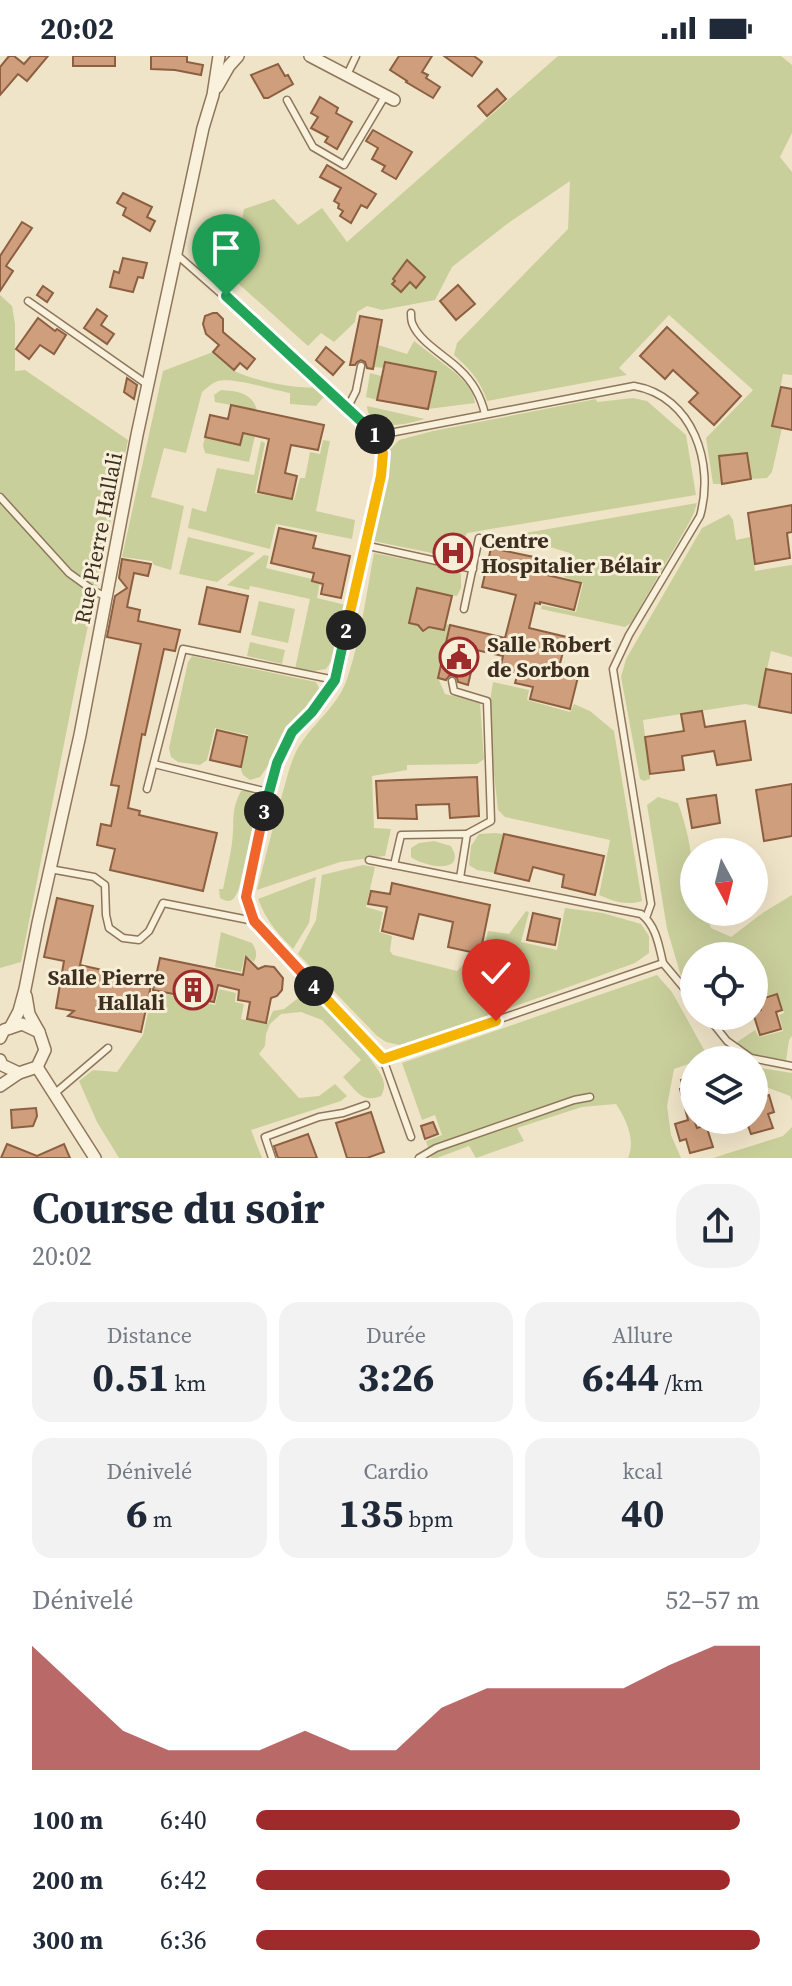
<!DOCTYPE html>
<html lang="fr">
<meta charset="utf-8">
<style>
:root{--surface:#fff;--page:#f2f2f3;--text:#1f2937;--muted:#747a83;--accent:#9e2a2b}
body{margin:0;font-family:"Source Serif 4",serif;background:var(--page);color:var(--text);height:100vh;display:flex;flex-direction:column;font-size:30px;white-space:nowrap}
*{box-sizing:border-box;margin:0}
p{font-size:26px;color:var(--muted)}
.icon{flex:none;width:44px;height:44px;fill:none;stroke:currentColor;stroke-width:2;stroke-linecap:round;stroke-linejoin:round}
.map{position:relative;height:1102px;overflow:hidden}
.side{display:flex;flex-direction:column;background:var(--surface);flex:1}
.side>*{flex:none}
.needle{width:52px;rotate:173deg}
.buttons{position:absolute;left:680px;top:782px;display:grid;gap:16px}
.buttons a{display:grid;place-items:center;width:88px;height:88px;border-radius:50%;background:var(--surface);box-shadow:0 8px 32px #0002;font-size:40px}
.pin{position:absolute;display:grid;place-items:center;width:68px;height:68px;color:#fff;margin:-82px -34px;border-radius:50% 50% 50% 0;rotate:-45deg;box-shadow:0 0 8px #0007}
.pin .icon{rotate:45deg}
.km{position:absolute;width:40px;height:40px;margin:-20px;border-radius:50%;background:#222;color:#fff;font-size:22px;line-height:40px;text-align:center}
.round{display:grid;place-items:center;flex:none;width:84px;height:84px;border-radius:32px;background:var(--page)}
.head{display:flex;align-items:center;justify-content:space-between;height:136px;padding:0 32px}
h1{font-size:44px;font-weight:700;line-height:60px}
.stats{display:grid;grid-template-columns:repeat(3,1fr);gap:12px;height:136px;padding:8px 32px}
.stats div{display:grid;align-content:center;border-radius:20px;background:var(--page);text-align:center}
.stats b{font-size:40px;font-weight:700}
.stats small{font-size:22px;font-weight:400}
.stats p{font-size:22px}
.chart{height:224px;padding:16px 32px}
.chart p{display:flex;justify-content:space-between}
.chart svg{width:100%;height:144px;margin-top:8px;fill:var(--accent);opacity:.7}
ul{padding:0 32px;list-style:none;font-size:26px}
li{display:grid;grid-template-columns:128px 96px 1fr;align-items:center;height:60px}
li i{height:20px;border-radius:10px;background:var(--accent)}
.status{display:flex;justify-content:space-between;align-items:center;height:56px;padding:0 40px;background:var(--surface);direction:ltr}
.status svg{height:22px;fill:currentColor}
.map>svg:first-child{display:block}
.green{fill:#c9cf9b}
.building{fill:#cf9f7d;stroke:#8d5f41;stroke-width:2}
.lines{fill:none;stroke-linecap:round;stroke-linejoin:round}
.lane-casing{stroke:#8d765c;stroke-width:9}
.street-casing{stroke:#8d765c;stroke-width:14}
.lane{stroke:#faf1dc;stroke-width:6}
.street{stroke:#faf1dc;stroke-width:11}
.split-1-casing{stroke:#fff;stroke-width:16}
.split-2-casing{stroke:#fff;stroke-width:16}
.split-3-casing{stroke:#fff;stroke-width:16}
.split-4-casing{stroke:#fff;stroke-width:16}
.split-5-casing{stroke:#fff;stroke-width:16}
.split-1{stroke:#22a559;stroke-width:10}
.split-2{stroke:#f5b400;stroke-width:10}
.split-3{stroke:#22a559;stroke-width:10}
.split-4{stroke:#f0652b;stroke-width:10}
.split-5{stroke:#f5b400;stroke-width:10}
.labels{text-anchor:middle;stroke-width:6;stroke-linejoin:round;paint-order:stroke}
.street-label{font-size:22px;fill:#3d2e20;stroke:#f7eed8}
.poi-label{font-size:22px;font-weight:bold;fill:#3d2e20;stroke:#f7eed8;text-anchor:start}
</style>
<div class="status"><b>20:02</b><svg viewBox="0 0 49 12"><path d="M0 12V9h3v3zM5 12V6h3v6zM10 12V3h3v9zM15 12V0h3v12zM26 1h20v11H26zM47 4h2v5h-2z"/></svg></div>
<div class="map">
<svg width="792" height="1102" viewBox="0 0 792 1102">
<rect width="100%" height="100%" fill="#f0e4c8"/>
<!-- green -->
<g class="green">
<path d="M 558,0 L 781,0 L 792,9 L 792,77 L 780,101 L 792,116 L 792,319 L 783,318 L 773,369 L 782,372 L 772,416 L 767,422 L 751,423 L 746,397 L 719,401 L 722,428 L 713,428 L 706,382 L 753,334 L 669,259 L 619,312 L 627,319 L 487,345 C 480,324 470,313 454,299 L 457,287 L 568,173 L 570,125 L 507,168 L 452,211 L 435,244 L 382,254 L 367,250 L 357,256 L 355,266 L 334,286 L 321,277 L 308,290 L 231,221 L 244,153 L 274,143 L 298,169 L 322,152 L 347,186 Z"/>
<polygon points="0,239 12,250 15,268 15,315 25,314 128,384 79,612 21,906 0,912"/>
<polygon points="414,285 458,319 472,334 475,347 428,353 436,316 373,311 378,289 407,298"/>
<path d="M 213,296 C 219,302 226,309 233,314 C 250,324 298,334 317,331 L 326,338 L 316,350 L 290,348 L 290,337 C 274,334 233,321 218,325 C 212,327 207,332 202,336 L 186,397 L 164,392 L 151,441 L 184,450 L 171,514 L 154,509 L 152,505 L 122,501 L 163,315 Z"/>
<polygon points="370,317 385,321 377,344 366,341"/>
<path d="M 221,334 C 238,335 252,337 257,354 L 215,346 L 214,339 Z"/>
<polygon points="633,342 647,345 686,379 696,439 467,477 456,502 373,485 387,397 399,384 433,375 596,343 597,346"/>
<path d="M 367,350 L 425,363 C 406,368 369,379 367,350 Z"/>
<polygon points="243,377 255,380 249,406 205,397 203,389 205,381 239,389"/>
<polygon points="323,384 330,385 316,455 355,464 352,483 276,468 270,493 188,472 192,452 206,456 217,412 254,419 261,385 265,387 255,437 294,444 300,422 305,422 310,396 320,398"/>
<polygon points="697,447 694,457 689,467 631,567 625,571 541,553 542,549 576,556 583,527 564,521 570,497 526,484 524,491 491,485 491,483"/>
<polygon points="729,458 733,464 736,484 750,481 755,515 792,509 792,601 771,595 759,651 745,648 643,664 650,718 650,723 644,725 640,723 621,621 626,603 702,472"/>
<polygon points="188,481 255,497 217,526 179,518"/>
<path d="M 374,497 L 455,513 L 461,518 L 461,532 L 457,540 L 417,533 L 409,567 L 418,569 L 423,575 L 440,567 L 450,569 L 438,622 L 445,638 L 480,646 L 484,703 L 477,708 L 407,709 L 407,714 L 372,720 L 374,772 L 391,773 L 385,800 L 340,806 L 257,834 C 265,802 273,771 282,739 C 286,726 289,711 295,698 C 308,670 337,653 347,623 C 361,582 366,539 374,497 Z"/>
<polygon points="264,499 269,500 266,512 320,525 317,542 346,549 334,601 326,613 314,615 295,613 310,543 250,530 249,534 227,529"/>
<polygon points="259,545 295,553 288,587 251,579"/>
<polygon points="250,586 285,594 282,608 247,600"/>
<polygon points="192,600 316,626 321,636 311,651 288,672 270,707 260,721 250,724 243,719 241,714 248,679 215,672 207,704 200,709 178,706 171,701 169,692 188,606"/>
<path d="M 493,626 L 529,634 L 527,644 L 570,656 L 574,648 L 590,655 L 614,675 L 642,845 C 627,850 613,845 599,839 L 610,784 L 505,761 L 498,754 C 494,712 485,667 493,626 Z"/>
<path d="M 241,735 L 249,735 L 256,742 L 255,761 L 239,832 C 235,843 231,849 220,842 L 219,833 L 223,833 C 226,818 230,802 232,787 C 235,767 230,755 241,735 Z"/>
<path d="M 658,741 L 678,747 C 692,785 694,815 694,856 L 704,856 L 711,872 L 731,881 L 764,856 L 792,839 L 792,980 L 789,984 L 786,1005 C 768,1002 748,1002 737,986 L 755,974 L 759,981 L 783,975 L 779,959 L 784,957 L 777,937 L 755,943 L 757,951 L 754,953 L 754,900 L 694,900 L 694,934 L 681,920 L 667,873 L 647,749 Z"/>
<polygon points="495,777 504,778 495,817 477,814 469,809 471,790 479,778"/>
<path d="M 434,785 L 451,790 C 468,819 424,811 411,801 L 411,792 L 419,787 Z"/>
<polygon points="363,809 375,811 366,851 383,856 379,876 392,880 390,895 393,899 457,915 465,907 467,898 482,902 488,875 509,878 526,855 529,856 521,886 557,894 565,852 603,857 641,868 649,880 649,897 635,907 404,990 386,986 377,980 298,898 316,864 322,819"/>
<path d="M 316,821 L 309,867 L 293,893 C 277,877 266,864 258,843 Z"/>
<path d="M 221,876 L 252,887 C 256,894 258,898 254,906 L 245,899 L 241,916 L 215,911 Z"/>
<path d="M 657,919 L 672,936 L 708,1001 L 694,1004 L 694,1006 L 674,1013 L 667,1050 L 671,1079 L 681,1102 L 628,1102 C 636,1084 626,1063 616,1048 L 582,1051 L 517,1072 L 524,1085 L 476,1102 L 469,1090 L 437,1102 L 431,1102 L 426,1085 L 442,1079 L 435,1059 L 422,1064 L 402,1007 Z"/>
<path d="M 155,926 L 168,929 L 166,938 L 215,949 L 219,933 L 236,937 L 235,946 L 244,948 L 241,963 L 267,968 L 273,955 L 284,953 L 301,940 C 304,940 312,941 314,942 C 328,950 376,1006 382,1021 C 385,1028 385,1033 381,1040 C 362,1048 356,1034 343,1021 L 361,1004 L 322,964 L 301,956 L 281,958 L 270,968 L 266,978 L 265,990 L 259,998 L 299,1042 L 319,1040 L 335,1028 L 347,1040 L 341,1045 L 251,1074 L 262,1102 L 119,1102 L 97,1066 L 79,1025 L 93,1014 L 117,1016 L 143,979 Z"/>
<polygon points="754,1011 792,1017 792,1045 790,1040 758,1028 754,1017"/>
<polygon points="792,1071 792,1102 713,1102 783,1080"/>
</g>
<!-- building -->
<g class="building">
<polygon points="9,0 14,0 24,8 31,0 48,0 27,25 18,18 0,39 0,11"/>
<rect x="73" y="0" width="42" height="10"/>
<polygon points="151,0 187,0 187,6 203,9 201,19 175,14 151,13"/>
<polygon points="399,0 432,0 422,16 428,19 426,22 440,31 433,42 406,26 407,25 390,14"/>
<polygon points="444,0 474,0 482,6 472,20"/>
<polygon points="278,8 285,20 288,19 293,28 268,42 264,42 251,19"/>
<polygon points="497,33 506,43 487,60 478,50"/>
<polygon points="320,41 338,52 336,57 352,66 337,93 325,86 328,81 311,72 318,61 311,57"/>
<polygon points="373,74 412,96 396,123 382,115 385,110 372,103 378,92 366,85"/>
<polygon points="327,109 376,138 367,152 361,149 351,167 340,160 343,155 338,152 339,148 334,145 341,132 320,121"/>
<polygon points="123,137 152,151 147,161 155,165 150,175 123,159 126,152 117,147"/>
<polygon points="22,166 32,172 6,210 13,215 0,235 0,200"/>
<polygon points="123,202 147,207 143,222 138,221 133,236 110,231 114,215 119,217"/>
<polygon points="407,204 425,221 416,232 410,226 401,236 392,228 395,225 393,223"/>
<polygon points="458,229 475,248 456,264 440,245"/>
<polygon points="43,230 53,237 47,246 37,239"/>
<polygon points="97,253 107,260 101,269 114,278 107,288 84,272"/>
<polygon points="213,257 217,257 223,263 223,276 255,303 247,313 240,307 234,314 213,296 219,289 206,278 203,268 205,260"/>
<polygon points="360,260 382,264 373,313 367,312 365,306 361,304 357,306 355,309 350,309"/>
<polygon points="38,262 55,275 57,273 66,279 54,298 40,289 29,303 16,293"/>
<polygon points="667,271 741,340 714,369 689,346 698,337 673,314 665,323 640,300"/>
<polygon points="326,291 344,306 333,319 316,304"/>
<polygon points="385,306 436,316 428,353 377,344"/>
<polygon points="127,322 137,329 134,343 124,336"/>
<polygon points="781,331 792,333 792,374 772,370"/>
<polygon points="231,349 324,369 318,394 291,389 285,417 297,420 292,443 258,436 269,383 243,377 240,389 205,381 210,359 228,363"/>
<polygon points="747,397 751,423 722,428 719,400"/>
<polygon points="792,449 792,476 787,477 790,502 755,508 748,457"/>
<polygon points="279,472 316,480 313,492 350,500 341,542 321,538 323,528 312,525 314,517 271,507"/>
<polygon points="491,492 534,501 530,515 581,527 574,554 540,546 540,548 535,547 529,572 567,581 558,615 578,621 570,653 530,643 533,631 515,627 518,617 500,613 503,600 476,594 468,629 458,626 457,622 453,619 449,620 446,624 438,622 450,569 505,582 516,539 482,531"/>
<polygon points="122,503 151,508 148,520 134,517 127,551 140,554 138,565 180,574 175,595 164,593 145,679 142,678 128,752 140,755 139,759 217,777 203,835 110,814 115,793 97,789 101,768 111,770 119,730 111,729 141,588 107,581 115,540 127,532 119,522"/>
<polygon points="207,531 248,540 240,576 199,568"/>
<polygon points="417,532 452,540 444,574 429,571 423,575 418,569 409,567"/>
<polygon points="766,613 792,618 792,657 759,651"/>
<polygon points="702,655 705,671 745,665 751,704 717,709 714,695 682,700 684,714 650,718 645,681 684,675 681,658"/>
<polygon points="217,674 247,681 241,711 210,704"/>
<polygon points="477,721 479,760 450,762 449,748 416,749 417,763 378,762 376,725"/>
<polygon points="792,728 792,780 764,785 756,734"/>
<polygon points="716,739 720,767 692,772 687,743"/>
<polygon points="504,778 604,800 595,839 562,831 564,819 533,811 529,825 495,817"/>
<polygon points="392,827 490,849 480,898 448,891 453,866 419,858 413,883 382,875 387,851 368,848 371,835 390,838"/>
<polygon points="57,842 93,850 80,909 152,925 141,976 68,960 74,955 56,952 64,905 44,901"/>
<polygon points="533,857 560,863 555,889 527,884"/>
<polygon points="246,901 258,913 265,910 274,911 283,922 282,934 277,940 271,942 266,967 247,963 250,946 238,944 239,934 218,929 214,946 153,934 160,902 243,919"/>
<polygon points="777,938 782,954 776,956 781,973 760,979 754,960 754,956 761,954 758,944"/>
<polygon points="694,1020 694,1064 697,1072 706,1069 713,1091 690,1097 686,1083 680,1085 675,1068 688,1064 680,1033 683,1032 681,1024"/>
<polygon points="769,1039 774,1056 768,1058 773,1072 751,1078 746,1064 754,1064 754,1044"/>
<polygon points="36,1052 37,1060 33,1070 12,1072 11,1054"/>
<polygon points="371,1056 384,1096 367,1102 347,1102 336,1067"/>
<polygon points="433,1066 438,1078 425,1083 421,1070"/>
<polygon points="308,1078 317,1102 278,1102 274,1090"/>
<polygon points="7,1088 37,1100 64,1088 70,1102 1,1102"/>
</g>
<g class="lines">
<defs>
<g id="lane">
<polyline points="347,19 356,0"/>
<polyline points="287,44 313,91 344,109 385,40"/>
<polyline points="176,198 298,305 375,377 383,397 381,420 335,624 312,656 292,676 277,707 268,736 246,841 254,865 383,1003 411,1081"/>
<polyline points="28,245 148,329"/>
<path d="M 411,257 C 411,260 411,266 413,269 C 420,286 447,301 460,314 C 473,326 481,341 485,358"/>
<polyline points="348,351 356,335 361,310"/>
<path d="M 375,377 L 395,376 L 634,330 C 693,340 715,408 700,460 L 629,579 L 613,613 L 651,848 L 646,862"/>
<polyline points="0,441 69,517 94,535 107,541"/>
<polyline points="364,489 473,513"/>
<polyline points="464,553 479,482"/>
<polyline points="452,625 454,635 487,645 491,765 467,778"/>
<polyline points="154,708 268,736"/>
<polyline points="147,733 183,593 335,624"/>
<path d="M 369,804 L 641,858 C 656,869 659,890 663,907"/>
<polyline points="394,809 401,779 467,778 460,822"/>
<polyline points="50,813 94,821 105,829 106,859 109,872 123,882 139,884 149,875 163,847 254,865"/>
<polyline points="707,960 727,985 751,1002 792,1010"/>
<polyline points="737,992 741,1004"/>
<polyline points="383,1003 663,907 694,944"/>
<polyline points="54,1038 108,992"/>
<polyline points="272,1102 265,1081 319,1061 343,1057 366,1049"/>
<polyline points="419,1102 436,1092 574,1044 590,1041"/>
</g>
<g id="street">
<polyline points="310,0 394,44"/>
<polyline points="217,31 229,10 238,0"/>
<polyline points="26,940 29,958 39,976"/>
<polyline points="10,972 19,955 25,933 38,867 80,679 137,379 203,72 213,39 219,0"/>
<polyline points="0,982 4,974 22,968 39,976 45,994 37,1011 19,1017 2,1009 0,1004"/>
<polyline points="37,1011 95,1102"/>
<polyline points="0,1030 19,1017"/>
</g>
</defs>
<!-- lane casing -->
<use href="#lane" class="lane-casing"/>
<!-- street casing -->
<use href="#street" class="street-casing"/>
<!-- lane -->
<use href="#lane" class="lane"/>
<!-- street -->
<use href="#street" class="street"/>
</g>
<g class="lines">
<defs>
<polyline id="split-1" points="226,240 375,378"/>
<polyline id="split-2" points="346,574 381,420 383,397 375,378"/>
<polyline id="split-3" points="264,755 277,707 292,676 312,656 335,624 346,574"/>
<polyline id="split-4" points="264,755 246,841 254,865 314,930"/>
<polyline id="split-5" points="314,930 383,1003 496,965"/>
</defs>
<!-- split-1 casing -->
<use href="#split-1" class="split-1-casing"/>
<!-- split-2 casing -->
<use href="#split-2" class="split-2-casing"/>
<!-- split-3 casing -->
<use href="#split-3" class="split-3-casing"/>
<!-- split-4 casing -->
<use href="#split-4" class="split-4-casing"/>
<!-- split-5 casing -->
<use href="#split-5" class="split-5-casing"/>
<!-- split-1 -->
<use href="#split-1" class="split-1"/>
<!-- split-2 -->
<use href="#split-2" class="split-2"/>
<!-- split-3 -->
<use href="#split-3" class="split-3"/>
<!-- split-4 -->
<use href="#split-4" class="split-4"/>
<!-- split-5 -->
<use href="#split-5" class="split-5"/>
</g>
<!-- icons -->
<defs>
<symbol id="hospital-ring" viewBox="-11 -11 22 22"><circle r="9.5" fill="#f7eed8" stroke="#9e2a2b" stroke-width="1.5"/><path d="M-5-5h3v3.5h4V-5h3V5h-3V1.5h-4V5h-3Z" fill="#9e2a2b"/></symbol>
<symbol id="civic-ring" viewBox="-11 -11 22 22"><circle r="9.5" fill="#f7eed8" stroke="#9e2a2b" stroke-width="1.5"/><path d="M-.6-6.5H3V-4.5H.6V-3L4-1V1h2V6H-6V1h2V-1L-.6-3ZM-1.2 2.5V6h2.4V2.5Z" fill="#9e2a2b"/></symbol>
<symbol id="building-ring" viewBox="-11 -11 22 22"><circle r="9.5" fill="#f7eed8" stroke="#9e2a2b" stroke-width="1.5"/><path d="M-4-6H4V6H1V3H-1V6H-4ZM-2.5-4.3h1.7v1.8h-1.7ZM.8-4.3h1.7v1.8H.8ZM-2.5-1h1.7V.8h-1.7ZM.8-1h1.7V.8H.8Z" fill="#9e2a2b"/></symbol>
</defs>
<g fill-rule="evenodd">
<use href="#hospital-ring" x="431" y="475" width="44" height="44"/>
<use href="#civic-ring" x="437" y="579" width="44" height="44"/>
<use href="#building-ring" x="171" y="912" width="44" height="44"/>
</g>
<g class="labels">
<!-- street labels -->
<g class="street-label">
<text transform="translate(98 482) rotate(-79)" y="8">Rue Pierre Hallali</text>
</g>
<!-- poi labels -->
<g class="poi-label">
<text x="481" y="492">Centre<tspan x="481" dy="25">Hospitalier Bélair</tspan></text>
<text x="487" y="596">Salle Robert<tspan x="487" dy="25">de Sorbon</tspan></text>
<text x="165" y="929" text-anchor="end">Salle Pierre<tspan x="165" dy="25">Hallali</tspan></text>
</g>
</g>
</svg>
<div class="buttons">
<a><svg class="needle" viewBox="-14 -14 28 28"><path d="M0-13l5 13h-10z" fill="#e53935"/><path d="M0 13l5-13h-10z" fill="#747a83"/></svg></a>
<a><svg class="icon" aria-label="locate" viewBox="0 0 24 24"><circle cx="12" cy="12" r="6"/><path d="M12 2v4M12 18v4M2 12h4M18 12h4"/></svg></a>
<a><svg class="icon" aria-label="layers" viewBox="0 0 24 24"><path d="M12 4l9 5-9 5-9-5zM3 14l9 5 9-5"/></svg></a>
</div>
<div class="pin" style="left:226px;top:240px;background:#1e9e55"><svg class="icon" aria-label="arrive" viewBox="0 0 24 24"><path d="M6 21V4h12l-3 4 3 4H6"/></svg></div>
<div class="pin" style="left:496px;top:965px;background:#d93025"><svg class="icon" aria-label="check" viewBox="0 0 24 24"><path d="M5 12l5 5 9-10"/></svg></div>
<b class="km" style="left:375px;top:378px">1</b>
<b class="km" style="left:346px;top:574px">2</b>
<b class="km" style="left:264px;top:755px">3</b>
<b class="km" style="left:314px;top:930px">4</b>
</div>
<section class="side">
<div class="head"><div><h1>Course du soir</h1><p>20:02</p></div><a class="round"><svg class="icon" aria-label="share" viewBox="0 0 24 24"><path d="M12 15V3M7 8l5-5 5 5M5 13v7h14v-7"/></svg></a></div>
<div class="stats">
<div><p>Distance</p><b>0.51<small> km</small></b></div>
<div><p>Durée</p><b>3:26</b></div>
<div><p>Allure</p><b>6:44<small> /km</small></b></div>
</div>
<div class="stats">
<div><p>Dénivelé</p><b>6<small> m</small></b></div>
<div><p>Cardio</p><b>135<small> bpm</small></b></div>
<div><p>kcal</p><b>40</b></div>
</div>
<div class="chart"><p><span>Dénivelé</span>52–57 m</p>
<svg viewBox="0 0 160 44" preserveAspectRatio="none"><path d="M0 44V6L10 19L20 32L30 38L40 38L50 38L60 32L70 38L80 38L90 25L100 19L110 19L120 19L130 19L140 12L150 6L160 6V44z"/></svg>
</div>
<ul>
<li><b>100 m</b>6:40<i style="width:96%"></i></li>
<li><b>200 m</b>6:42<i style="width:94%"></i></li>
<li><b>300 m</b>6:36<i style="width:100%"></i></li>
</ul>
</section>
